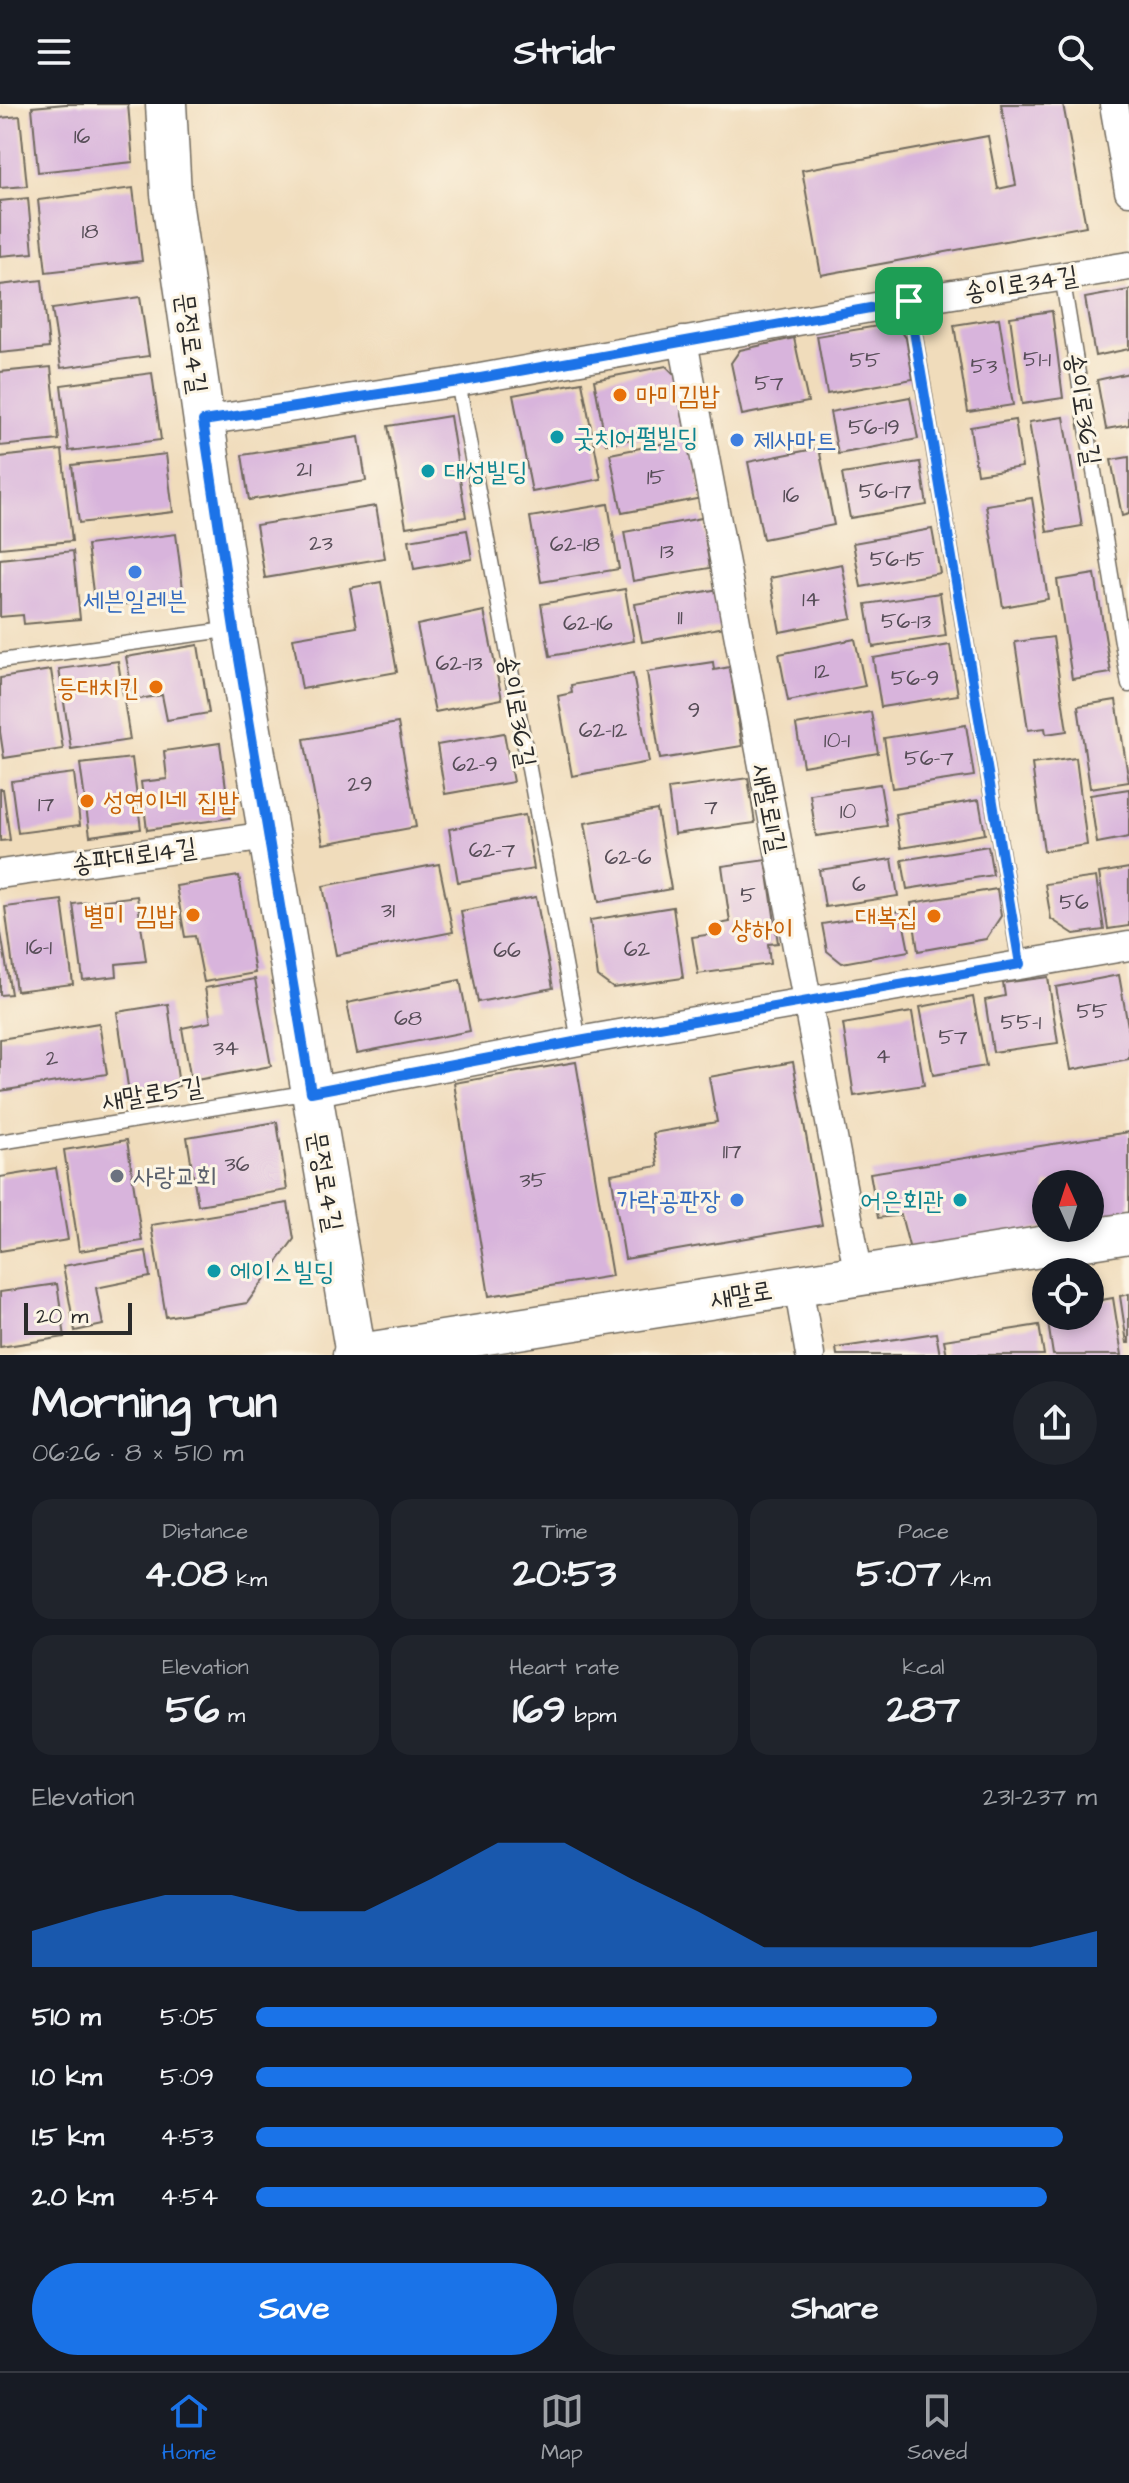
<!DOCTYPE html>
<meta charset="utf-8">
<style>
:root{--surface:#171b24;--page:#20242c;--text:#f1f3f6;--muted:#9ea1a6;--line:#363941;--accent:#1a73e8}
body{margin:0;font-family:"Architects Daughter","Poor Story",sans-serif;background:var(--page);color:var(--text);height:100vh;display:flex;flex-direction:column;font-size:30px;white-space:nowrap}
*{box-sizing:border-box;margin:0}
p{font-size:26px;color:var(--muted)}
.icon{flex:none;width:44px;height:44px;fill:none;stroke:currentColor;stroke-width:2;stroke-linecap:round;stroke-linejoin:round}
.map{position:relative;height:1251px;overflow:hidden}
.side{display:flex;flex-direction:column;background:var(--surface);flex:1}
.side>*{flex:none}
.needle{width:52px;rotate:357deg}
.tools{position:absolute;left:1032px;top:1066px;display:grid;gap:16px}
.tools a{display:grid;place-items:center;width:72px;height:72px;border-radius:50%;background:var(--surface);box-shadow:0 4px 12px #0003;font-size:40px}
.scale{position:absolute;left:24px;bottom:20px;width:108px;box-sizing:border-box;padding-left:8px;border:4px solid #2b2b2b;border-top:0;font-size:22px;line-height:28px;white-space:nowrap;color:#2b2b2b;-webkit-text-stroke:6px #fcf5e5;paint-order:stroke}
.pin{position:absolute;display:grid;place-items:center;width:68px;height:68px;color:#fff;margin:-34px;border-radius:16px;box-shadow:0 4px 12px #0006}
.round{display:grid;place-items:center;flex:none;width:84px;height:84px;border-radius:42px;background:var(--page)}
.head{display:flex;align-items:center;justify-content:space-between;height:136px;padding:0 32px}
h1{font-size:44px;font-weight:800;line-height:60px}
.stats{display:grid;grid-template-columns:repeat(3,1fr);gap:12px;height:136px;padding:8px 32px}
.stats div{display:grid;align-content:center;border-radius:20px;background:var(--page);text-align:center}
.stats b{font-size:40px;font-weight:800}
.stats small{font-size:22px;font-weight:400}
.stats p{font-size:22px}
.chart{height:224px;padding:16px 32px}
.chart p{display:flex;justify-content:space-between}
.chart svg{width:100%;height:144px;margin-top:8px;fill:var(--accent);opacity:.7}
.primary-button{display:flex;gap:16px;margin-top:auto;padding:16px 32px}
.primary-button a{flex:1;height:92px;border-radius:48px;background:var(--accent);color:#fff;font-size:32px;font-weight:800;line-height:92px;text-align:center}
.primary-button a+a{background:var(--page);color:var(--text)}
ul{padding:0 32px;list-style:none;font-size:26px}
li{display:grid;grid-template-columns:128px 96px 1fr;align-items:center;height:60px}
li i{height:20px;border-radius:10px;background:var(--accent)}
header{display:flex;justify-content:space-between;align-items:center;height:104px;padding:0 32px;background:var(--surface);font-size:36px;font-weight:800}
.dock{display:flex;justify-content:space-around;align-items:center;height:112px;border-top:2px solid var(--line);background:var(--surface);font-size:22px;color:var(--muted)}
.dock a{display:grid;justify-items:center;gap:4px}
.dock .selected{color:var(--accent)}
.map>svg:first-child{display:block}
.building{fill:#d8b4dc}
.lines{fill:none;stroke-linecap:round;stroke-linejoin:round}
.lane-casing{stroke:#70695d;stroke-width:17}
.street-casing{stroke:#70695d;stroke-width:31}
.secondary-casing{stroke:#70695d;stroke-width:43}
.lane{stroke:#fff;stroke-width:14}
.street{stroke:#fff;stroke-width:28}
.secondary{stroke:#fff;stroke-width:40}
.route-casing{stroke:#fff;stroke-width:16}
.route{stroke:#1a73e8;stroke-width:10}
.food-dot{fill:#e8710a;stroke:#fcf5e5;stroke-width:3}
.culture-dot{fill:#0f9aa8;stroke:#fcf5e5;stroke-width:3}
.shop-dot{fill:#3f7fe0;stroke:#fcf5e5;stroke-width:3}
.worship-dot{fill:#6b7280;stroke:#fcf5e5;stroke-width:3}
.labels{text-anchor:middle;stroke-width:6;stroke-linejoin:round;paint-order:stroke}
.number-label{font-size:22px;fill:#564d57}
.street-label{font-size:26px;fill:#2b2b2b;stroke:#fcf5e5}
.food-label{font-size:26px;fill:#c56008;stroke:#fcf5e5;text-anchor:start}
.culture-label{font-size:26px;fill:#0d838f;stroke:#fcf5e5;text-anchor:start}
.shop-label{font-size:26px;fill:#366cbe;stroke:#fcf5e5;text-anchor:start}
.worship-label{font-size:26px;fill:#5b616d;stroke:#fcf5e5;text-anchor:start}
</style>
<header><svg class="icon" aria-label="menu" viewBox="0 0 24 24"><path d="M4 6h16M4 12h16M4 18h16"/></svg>Stridr<svg class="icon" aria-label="search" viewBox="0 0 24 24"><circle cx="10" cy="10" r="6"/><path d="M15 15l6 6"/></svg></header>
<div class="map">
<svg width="1129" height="1251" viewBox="0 0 1129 1251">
<rect width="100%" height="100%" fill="#fcf5e5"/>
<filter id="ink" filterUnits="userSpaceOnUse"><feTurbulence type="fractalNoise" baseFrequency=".0125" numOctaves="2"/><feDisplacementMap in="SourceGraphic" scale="16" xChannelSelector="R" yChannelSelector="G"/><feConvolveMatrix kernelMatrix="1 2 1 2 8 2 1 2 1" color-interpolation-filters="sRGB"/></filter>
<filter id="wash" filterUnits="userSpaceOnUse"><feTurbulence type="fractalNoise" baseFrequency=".006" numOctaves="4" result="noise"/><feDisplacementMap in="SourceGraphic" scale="32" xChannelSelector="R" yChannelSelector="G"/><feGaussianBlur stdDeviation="1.8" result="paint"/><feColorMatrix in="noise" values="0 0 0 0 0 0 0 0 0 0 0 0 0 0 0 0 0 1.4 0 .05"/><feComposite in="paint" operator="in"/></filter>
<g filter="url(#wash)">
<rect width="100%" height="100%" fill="#f0dcbb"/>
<g id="blocks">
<!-- building -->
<g class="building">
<polygon points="66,0 128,0 133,58 38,68 32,3"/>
<polygon points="1001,0 1063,0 1086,122 821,171 802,66 988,32 998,85 1016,81"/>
<polygon points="20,12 27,82 0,84 0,14"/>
<polygon points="133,84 142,157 46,168 38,96"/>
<polygon points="28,94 33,149 0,152 0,97"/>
<polygon points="42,176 49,244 0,249 0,181"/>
<polygon points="1129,186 1129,245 1095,252 1085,194"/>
<polygon points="140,193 149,252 61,264 52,205"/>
<polygon points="1052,207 1063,294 1022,300 1010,213"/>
<polygon points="999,214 1013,301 968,308 954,221"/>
<polygon points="896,219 906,234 913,275 827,290 817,232"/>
<polygon points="794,234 808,298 742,311 731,259 740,246"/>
<polygon points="666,262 675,271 685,325 606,340 594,276"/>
<polygon points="51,263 59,336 0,342 0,268"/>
<polygon points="152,269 161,336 69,347 61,281"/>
<polygon points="1129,269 1129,321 1106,325 1097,276"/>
<polygon points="582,278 601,375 532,388 513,291"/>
<polygon points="910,293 918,335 838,350 830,308"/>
<polygon points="450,312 466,413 406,423 388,322"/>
<polygon points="1064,313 1082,422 1047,428 1029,318"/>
<polygon points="1015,316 1022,363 977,370 970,323"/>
<polygon points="359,333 366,377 249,396 242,351"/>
<polygon points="691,334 702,394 622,409 610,350"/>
<polygon points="819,344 834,421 763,435 748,358"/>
<polygon points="62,346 72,437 0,444 0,353"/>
<polygon points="166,350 173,408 79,419 72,361"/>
<polygon points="1129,353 1129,410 1122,412 1111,356"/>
<polygon points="920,358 927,401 850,414 842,370"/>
<polygon points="1032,394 1048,495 1003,503 986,401"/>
<polygon points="608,400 619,465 541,478 530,413"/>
<polygon points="376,402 385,454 265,474 256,421"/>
<polygon points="702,414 710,464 633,477 624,428"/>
<polygon points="932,425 940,469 861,483 853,439"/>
<polygon points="467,426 472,455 414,465 409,436"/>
<polygon points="176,430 184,493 95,504 87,441"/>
<polygon points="73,447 80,515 24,520 23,511 0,513 0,455"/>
<polygon points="842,460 852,514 780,528 770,474"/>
<polygon points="1095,470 1111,569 1072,575 1057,476"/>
<polygon points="381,478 397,568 302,585 293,534 357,523 350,484"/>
<polygon points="625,485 634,537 550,552 541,500"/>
<polygon points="719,485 725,523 642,538 635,500"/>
<polygon points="940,489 946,532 873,543 866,500"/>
<polygon points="484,507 502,595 435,608 417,521"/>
<polygon points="1053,533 1067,627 1046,630 1045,624 1028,626 1015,538"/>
<polygon points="855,535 865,582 788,597 779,550"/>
<polygon points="198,541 209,609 167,616 162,591 134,596 126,553"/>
<polygon points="950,541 958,591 881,603 873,554"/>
<polygon points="118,557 130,636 71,645 59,565"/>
<polygon points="713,558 714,566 730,563 742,642 660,655 647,568"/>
<polygon points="51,566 63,645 4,654 0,628 0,574"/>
<polygon points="633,570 649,658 572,672 558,592 572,589 571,581"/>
<polygon points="1116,596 1129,678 1090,684 1078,602"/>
<polygon points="871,608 878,649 803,662 796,621"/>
<polygon points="398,619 416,723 323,740 304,635"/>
<polygon points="966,621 974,672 892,684 884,634"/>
<polygon points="504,629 513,678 445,690 437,641"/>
<polygon points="220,639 230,714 147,726 141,678 167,675 164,647"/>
<polygon points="132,654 141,725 90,732 80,660"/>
<polygon points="1076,654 1087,741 1044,747 1032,660"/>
<polygon points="74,669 80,721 18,729 11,677"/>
<polygon points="748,674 755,719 674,730 668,685"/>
<polygon points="880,680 887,722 816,732 810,690"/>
<polygon points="0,685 3,685 10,736 0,737"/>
<polygon points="1129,685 1129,733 1097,739 1090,691"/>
<polygon points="979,696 985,730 901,744 895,710"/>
<polygon points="657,706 671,785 599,798 585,719"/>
<polygon points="525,711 534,765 458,778 449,725"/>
<polygon points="988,742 993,771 907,785 902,756"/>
<polygon points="892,755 898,792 825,803 819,766"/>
<polygon points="766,756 778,839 768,840 770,860 698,870 692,833 720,829 719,820 730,818 722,762"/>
<polygon points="439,760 453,828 336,851 323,782"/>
<polygon points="1129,764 1129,822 1108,825 1099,769"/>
<polygon points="239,772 255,869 204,878 195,832 185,833 176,782"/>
<polygon points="1096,773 1104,826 1074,830 1051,815 1045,780"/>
<polygon points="997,785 1001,812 986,835 918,847 911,799"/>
<polygon points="137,792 146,857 116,860 117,872 83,876 73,800"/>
<polygon points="536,793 553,884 478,898 461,807"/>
<polygon points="62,796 73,880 16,887 5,803"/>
<polygon points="673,803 683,874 613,884 598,873 590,816"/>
<polygon points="901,807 909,847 842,859 827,847 822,820"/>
<polygon points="0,823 11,890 0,891"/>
<polygon points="1119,871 1129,928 1129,955 1071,966 1056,883"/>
<polygon points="1048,873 1058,939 993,948 985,896 1005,892 1003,879"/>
<polygon points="255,875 271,962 191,977 182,924 211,918 205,884"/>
<polygon points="460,876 470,927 357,949 347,899"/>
<polygon points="973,893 986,962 933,971 920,903"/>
<polygon points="168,900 179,982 129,989 117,908"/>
<polygon points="912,908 924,981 854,992 843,920"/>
<polygon points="99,919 107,970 0,987 0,935"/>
<polygon points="576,958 612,1172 489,1192 454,979"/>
<polygon points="793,958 822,1121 625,1155 611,1070 658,1062 653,1029 717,1018 709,973"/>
<polygon points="277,1018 287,1086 198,1101 187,1033"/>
<polygon points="1129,1028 1129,1115 1090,1120 1090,1080 1046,1080 1046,1124 910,1146 901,1111 878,1114 870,1069"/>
<polygon points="127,1036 142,1137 79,1147 64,1046"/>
<polygon points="56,1064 68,1136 0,1147 0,1073"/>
<polygon points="288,1099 294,1135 247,1199 166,1213 151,1121"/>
<polygon points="146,1147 150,1173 96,1184 103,1221 75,1227 63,1162"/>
<polygon points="57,1180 65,1233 0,1243 0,1188"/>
<polygon points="1129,1190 1129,1239 1127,1239 1120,1192"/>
<polygon points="1113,1194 1122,1251 1053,1251 1047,1212 1090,1212 1090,1198"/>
<polygon points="1039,1221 1044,1251 947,1251 944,1236"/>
<polygon points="936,1229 940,1251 837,1251 836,1244"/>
</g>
</g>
</g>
<g filter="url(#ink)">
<use href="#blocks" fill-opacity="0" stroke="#70695d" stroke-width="2"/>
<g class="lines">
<defs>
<g id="lane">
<polyline points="1062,172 1129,581"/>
<polyline points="909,197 1020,860"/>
<polyline points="458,278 579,937"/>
<polyline points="0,557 233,525"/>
<polyline points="0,1038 311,988"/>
</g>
<g id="street">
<polyline points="1114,0 1129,87"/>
<polyline points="683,237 859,1172"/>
<polyline points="203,317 458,278 909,197 1129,162"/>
<polyline points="0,770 267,732"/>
<polyline points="311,988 579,937 1129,842"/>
<polyline points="798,1181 810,1251"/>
</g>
<g id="secondary">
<polyline points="166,0 171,90 234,525 356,1251"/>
<polyline points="353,1251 1129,1129"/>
</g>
</defs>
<!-- lane casing -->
<use href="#lane" class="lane-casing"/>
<!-- street casing -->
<use href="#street" class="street-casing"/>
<!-- secondary casing -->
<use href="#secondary" class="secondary-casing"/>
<!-- lane -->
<use href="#lane" class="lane"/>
<!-- street -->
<use href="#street" class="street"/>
<!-- secondary -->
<use href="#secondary" class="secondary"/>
</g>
</g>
<g class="lines" filter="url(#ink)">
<defs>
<polygon id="route" points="909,197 1020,860 579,937 311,988 234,525 203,317 458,278"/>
</defs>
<!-- route casing -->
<use href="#route" class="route-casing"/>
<!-- route -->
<use href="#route" class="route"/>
</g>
<!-- markers -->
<g class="food-dot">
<circle cx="620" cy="291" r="8"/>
<circle cx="156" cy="583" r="8"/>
<circle cx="87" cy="697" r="8"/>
<circle cx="193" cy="811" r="8"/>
<circle cx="934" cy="812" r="8"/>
<circle cx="715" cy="825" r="8"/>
</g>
<g class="culture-dot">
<circle cx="557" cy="333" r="8"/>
<circle cx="428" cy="367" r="8"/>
<circle cx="960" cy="1096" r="8"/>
<circle cx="214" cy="1167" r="8"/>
</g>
<g class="shop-dot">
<circle cx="737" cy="336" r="8"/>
<circle cx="135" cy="468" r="8"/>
<circle cx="737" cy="1096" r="8"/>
</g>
<circle class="worship-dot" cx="117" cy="1072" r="8"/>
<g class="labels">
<!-- number labels -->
<g class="number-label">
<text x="82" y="39">16</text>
<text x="90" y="134">18</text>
<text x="1037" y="262">51-1</text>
<text x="865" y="263">55</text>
<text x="984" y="269">53</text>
<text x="769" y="286">57</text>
<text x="874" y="330">56-19</text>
<text x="304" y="372">21</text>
<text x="656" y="380">15</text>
<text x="885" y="394">56-17</text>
<text x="791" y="398">16</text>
<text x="321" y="446">23</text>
<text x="575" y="447">62-18</text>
<text x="667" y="454">13</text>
<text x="897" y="462">56-15</text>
<text x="811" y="502">14</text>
<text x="680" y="520">11</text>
<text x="906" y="524">56-13</text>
<text x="588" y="526">62-16</text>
<text x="459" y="566">62-13</text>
<text x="822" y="574">12</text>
<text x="915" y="581">56-9</text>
<text x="694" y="613">9</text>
<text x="603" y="633">62-12</text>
<text x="837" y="643">10-1</text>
<text x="929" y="661">56-7</text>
<text x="475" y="667">62-9</text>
<text x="360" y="687">29</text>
<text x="46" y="707">17</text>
<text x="711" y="710">7</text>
<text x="848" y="714">10</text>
<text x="492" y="753">62-7</text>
<text x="628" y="760">62-6</text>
<text x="859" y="787">6</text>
<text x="748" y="798">5</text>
<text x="1074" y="805">56</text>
<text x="388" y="813">31</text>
<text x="39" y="850">16-1</text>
<text x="637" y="852">62</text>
<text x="507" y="853">66</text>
<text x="1092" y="914">55</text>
<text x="408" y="921">68</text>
<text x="1021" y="925">55-1</text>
<text x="953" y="940">57</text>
<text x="226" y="951">34</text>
<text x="883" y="959">4</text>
<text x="52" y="961">2</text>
<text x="732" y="1054">117</text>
<text x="237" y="1067">36</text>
<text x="533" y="1083">35</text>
</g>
<!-- street labels -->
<g class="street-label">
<text transform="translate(1021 179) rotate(-9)" y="9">송이로34길</text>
<text transform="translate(192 239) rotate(82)" y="9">문정로4길</text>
<text transform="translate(1084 305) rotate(81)" y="9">송이로36길</text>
<text transform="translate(518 607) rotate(80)" y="9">송이로36길</text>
<text transform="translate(770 704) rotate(79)" y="9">새말로11길</text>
<text transform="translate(134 751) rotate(-8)" y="9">송파대로14길</text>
<text transform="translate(152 989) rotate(-9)" y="9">새말로5길</text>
<text transform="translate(326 1077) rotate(80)" y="9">문정로4길</text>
<text transform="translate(741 1190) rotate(-9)" y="9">새말로</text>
</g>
<!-- food labels -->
<g class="food-label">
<text x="636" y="300">마미김밥</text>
<text x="140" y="592" text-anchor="end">등대치킨</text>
<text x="103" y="706">성연이네 집밥</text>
<text x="177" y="820" text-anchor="end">별미 김밥</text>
<text x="918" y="821" text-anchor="end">대복집</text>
<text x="731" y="834">샹하이</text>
</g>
<!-- culture labels -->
<g class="culture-label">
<text x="573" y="342">굿치어펄빌딩</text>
<text x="444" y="376">대성빌딩</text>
<text x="944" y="1105" text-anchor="end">어은회관</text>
<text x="230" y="1176">에이스빌딩</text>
</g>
<!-- shop labels -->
<g class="shop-label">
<text x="753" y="345">제사마트</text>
<text x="135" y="505" text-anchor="middle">세븐일레븐</text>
<text x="721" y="1105" text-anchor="end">가락공판장</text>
</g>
<!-- worship labels -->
<g class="worship-label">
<text x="133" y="1081">사랑교회</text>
</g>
</g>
</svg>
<div class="tools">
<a><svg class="needle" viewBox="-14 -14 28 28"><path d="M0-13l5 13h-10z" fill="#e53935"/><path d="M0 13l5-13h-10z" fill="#9ea1a6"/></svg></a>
<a><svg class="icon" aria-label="locate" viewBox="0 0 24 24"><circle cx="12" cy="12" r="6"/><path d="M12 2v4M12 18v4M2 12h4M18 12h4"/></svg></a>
</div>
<div class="scale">20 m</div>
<div class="pin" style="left:909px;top:197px;background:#1e9e55"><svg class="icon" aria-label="arrive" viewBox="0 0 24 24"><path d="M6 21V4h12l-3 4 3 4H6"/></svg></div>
</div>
<section class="side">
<div class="head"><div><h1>Morning run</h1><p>06:26 · 8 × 510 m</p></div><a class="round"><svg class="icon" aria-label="share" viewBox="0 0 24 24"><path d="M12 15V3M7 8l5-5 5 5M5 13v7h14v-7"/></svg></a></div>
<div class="stats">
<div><p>Distance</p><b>4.08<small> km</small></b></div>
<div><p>Time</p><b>20:53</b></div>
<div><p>Pace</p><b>5:07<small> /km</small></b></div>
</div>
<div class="stats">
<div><p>Elevation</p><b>56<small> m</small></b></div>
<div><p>Heart rate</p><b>169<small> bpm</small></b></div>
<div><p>kcal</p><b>287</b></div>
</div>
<div class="chart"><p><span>Elevation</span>231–237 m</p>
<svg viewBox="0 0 160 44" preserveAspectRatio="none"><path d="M0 44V33L10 27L20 22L30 22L40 27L50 27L60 17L70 6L80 6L90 17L100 27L110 38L120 38L130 38L140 38L150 38L160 33V44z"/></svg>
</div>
<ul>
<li><b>510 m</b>5:05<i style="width:81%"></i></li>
<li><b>1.0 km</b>5:09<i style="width:78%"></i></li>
<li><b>1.5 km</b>4:53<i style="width:96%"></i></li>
<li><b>2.0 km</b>4:54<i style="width:94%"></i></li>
</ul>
<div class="primary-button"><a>Save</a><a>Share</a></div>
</section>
<nav class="dock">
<a class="selected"><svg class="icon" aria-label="home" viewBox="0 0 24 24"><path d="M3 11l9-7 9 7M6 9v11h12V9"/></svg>Home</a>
<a><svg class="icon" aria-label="map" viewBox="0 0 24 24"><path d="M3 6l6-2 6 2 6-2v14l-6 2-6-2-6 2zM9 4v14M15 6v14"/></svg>Map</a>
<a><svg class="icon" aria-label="saved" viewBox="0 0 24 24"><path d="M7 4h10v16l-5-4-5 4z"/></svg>Saved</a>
</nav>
